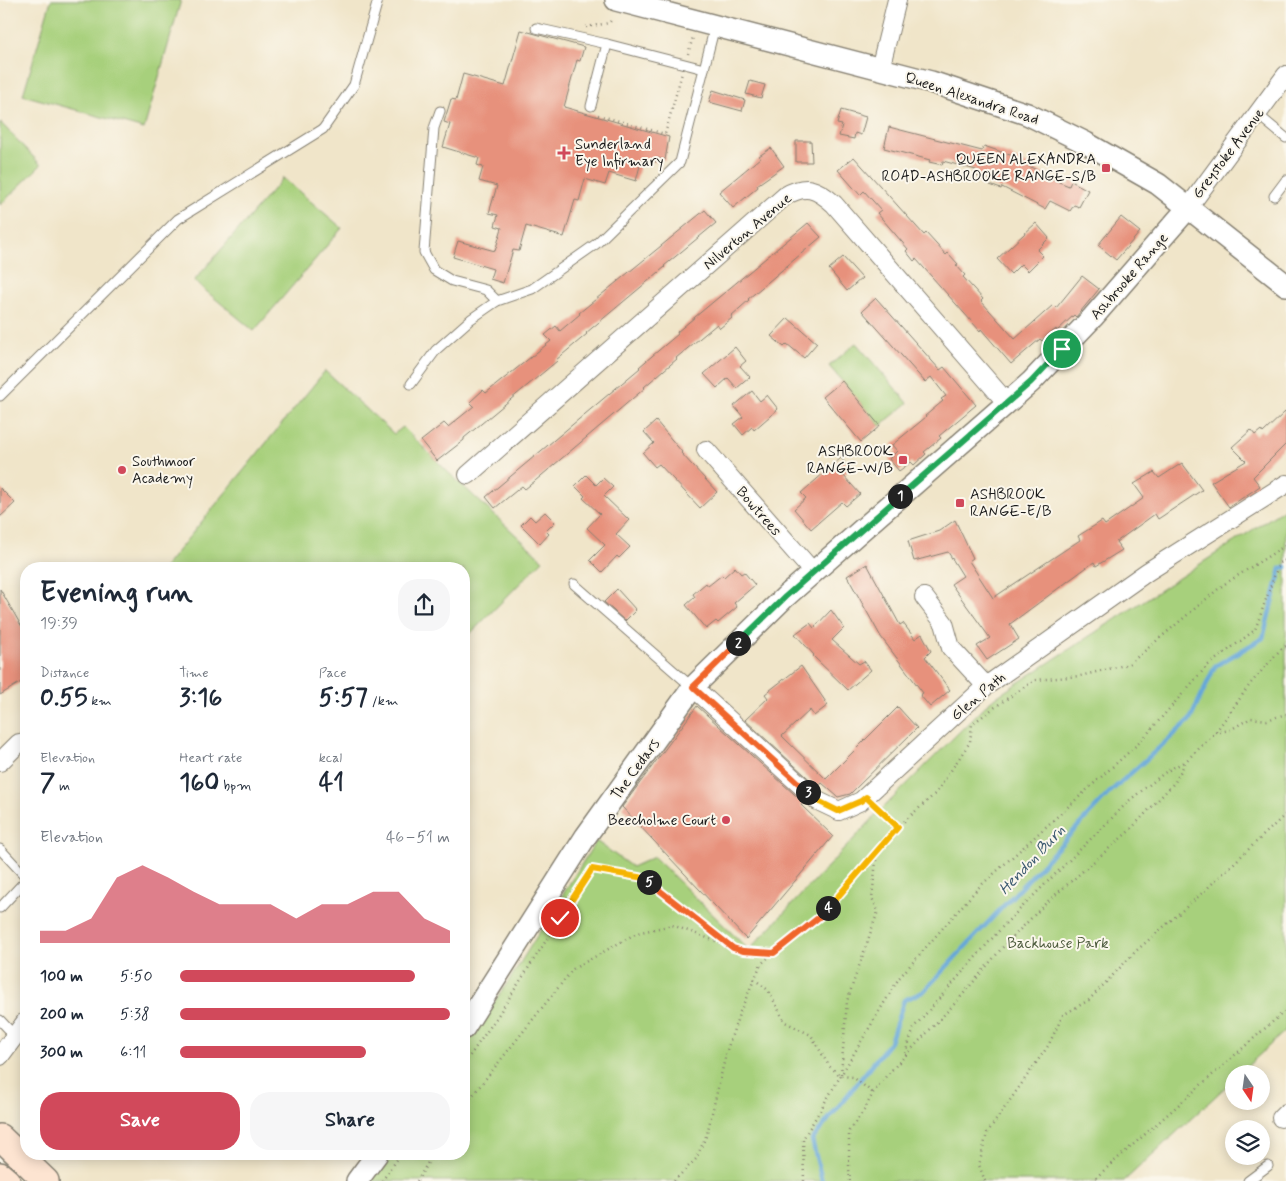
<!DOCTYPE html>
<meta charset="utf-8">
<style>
:root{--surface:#fff;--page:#f6f6f7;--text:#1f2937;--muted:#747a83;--accent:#d1495b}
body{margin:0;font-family:Mynerve,sans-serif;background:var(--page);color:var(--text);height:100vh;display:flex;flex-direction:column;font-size:19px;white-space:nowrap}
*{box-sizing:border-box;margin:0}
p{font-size:16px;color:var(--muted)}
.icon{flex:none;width:28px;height:28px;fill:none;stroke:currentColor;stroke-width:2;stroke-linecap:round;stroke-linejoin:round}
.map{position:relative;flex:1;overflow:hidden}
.side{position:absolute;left:20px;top:562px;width:450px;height:598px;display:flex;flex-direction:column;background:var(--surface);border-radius:20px;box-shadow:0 2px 12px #0003}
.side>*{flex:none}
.needle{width:32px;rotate:167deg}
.fabs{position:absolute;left:1225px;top:1065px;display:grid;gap:10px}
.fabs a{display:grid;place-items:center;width:45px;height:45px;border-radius:50%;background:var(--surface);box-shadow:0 2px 12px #0003;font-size:25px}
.pin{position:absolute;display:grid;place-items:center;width:42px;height:42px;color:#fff;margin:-21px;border:2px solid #fff;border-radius:50%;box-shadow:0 1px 5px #0007}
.km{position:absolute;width:25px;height:25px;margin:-12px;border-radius:50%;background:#222;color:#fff;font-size:14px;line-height:25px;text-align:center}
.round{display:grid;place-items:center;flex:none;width:52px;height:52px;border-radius:20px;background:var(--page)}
.summary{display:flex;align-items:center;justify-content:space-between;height:85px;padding:0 20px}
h1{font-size:28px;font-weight:800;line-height:38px}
.metrics{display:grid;grid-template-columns:repeat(3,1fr);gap:8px;height:85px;padding:5px 20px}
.metrics div{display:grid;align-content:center}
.metrics b{font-size:25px;font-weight:800}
.metrics small{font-size:14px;font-weight:400}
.metrics p{font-size:14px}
.chart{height:140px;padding:10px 20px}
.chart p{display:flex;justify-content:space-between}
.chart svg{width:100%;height:90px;margin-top:5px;fill:var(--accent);opacity:.7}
.primary-button{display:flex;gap:10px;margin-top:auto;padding:10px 20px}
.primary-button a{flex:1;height:58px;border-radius:20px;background:var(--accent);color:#fff;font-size:20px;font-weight:800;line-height:58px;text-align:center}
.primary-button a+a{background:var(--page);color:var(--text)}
ul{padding:0 20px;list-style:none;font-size:16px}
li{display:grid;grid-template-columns:80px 60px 1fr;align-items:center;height:38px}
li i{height:12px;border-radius:6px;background:var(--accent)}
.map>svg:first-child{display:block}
.green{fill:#a7d07b;stroke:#62764c}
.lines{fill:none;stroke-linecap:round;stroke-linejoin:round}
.stream{stroke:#65a7d9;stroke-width:4.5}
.building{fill:#e7917b}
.service-casing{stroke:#868072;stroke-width:11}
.minor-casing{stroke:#868072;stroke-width:20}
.tertiary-casing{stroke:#868072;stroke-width:24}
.secondary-casing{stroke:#868072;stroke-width:28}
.path{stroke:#868072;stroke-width:2.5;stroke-dasharray:1 4;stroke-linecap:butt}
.service{stroke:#fff;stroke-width:9}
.minor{stroke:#fff;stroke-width:18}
.tertiary{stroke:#fff;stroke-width:21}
.secondary{stroke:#fde4d1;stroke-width:25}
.split-1-casing{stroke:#fff;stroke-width:10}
.split-2-casing{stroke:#fff;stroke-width:10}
.split-3-casing{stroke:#fff;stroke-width:10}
.split-4-casing{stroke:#fff;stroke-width:10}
.split-5-casing{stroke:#fff;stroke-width:10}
.split-6-casing{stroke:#fff;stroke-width:10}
.split-1{stroke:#22a559;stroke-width:6}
.split-2{stroke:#22a559;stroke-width:6}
.split-3{stroke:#f0652b;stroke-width:6}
.split-4{stroke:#f5b400;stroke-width:6}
.split-5{stroke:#f0652b;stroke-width:6}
.split-6{stroke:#f5b400;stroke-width:6}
.poi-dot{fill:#d1495b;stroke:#fbf7ec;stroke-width:2}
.labels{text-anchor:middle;stroke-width:4;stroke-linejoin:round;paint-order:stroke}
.street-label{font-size:15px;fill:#1c1c1c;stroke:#fbf7ec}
.poi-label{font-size:15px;fill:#1c1c1c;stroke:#fbf7ec;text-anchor:start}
.park-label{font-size:15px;fill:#4d5b3d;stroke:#fbf7ec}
.water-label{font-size:16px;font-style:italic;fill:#3d5b71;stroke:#fbf7ec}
</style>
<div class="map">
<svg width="1286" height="1181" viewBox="0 0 1286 1181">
<rect width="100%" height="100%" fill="#fbf7ec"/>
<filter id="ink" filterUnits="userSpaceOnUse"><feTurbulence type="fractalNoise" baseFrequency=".02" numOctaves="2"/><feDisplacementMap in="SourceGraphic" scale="10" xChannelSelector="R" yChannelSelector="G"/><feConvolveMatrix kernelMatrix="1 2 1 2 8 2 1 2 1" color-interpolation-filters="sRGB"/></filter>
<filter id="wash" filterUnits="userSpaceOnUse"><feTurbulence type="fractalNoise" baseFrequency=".0096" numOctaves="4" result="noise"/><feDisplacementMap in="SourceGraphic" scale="20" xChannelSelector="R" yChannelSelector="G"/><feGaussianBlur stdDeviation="1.12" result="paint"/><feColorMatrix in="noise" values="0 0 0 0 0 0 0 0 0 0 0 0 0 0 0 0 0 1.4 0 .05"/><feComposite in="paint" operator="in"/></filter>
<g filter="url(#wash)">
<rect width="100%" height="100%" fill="#f0e5c9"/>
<!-- green -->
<g class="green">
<polygon points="51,0 181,0 144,129 23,95"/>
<polygon points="0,122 41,165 0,205"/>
<polygon points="283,178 342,228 254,331 194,281"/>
<polygon points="856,343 908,403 880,426 829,366"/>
<polygon points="325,371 394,434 403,427 449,473 543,560 464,640 464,569 163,569"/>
<polygon points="1286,508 1286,1030 1239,1074 1234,1074 1234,1079 1124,1181 367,1181 387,1154 464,1154 464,1046 512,976 596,841 632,867 654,857 749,950 881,810 990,701"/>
</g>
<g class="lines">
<!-- stream -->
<polyline class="stream" points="822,1181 812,1140 890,1042 904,1000 923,992 1110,792 1190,720 1215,666 1263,638 1281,568 1286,567"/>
</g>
<g id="blocks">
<!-- building -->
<g class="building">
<polygon points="521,30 584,47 580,61 577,60 564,107 669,137 665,160 657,158 656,162 642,158 636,181 609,173 605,185 585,179 579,201 575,200 564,237 526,226 519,251 513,250 503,283 490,279 493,269 453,257 458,241 495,251 502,228 495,226 498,215 489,213 497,186 479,181 483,167 477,165 479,158 443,147 450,124 444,122 451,99 456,100 463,74 505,86"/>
<polygon points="750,81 765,85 761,98 746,94"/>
<polygon points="713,90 745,100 742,111 709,102"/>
<polygon points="841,110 866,117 861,135 855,133 854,139 839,136 842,125 837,124"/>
<polygon points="889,127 982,151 984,146 1013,156 1012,157 1059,182 1069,186 1071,181 1088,190 1079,207 1074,205 1070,211 1050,201 1045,209 1002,187 1001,189 990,185 991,181 974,175 976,170 943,161 942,165 929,162 930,160 884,148"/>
<polygon points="796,141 811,141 812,162 796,162"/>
<polygon points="771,148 784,166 757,185 758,187 733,208 719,192 760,158 759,156"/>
<polygon points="854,157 924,235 926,233 946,255 948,253 958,264 956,265 965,275 963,277 983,299 981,301 1015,339 1053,305 1056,308 1082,276 1099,289 1076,317 1074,315 1057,331 1056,329 1042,341 1040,339 1011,364 981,329 980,331 916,259 914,261 906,251 908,249 877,213 881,210 864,191 860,195 838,170"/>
<polygon points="705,210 716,223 664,266 665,267 586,333 587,334 556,360 557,361 464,438 464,440 437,461 421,441 444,423 448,427 474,406 470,402 483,390 486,393 551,341 545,335 556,326 560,331 580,314 579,313"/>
<polygon points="1121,217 1140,232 1116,260 1098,245"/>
<polygon points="808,223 821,237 748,299 749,300 731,316 732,318 720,328 717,324 676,358 677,359 644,387 645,388 535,481 525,489 522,486 495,508 486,497 640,368 639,367 678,334 677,332"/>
<polygon points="1036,223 1049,238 1037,250 1043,256 1028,271 1021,264 1011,274 997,259"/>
<polygon points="843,257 862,278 847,291 829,269"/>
<polygon points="876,298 940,370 944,367 976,405 939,436 941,438 924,452 926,454 914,465 911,462 899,471 889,459 897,451 892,445 926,417 925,416 943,401 941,399 946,396 931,377 925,382 862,311"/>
<polygon points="788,318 817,343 804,358 787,344 784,347 771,336"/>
<polygon points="735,347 746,361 740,366 750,377 737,388 728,378 717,388 704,374"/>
<polygon points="842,381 880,426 861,442 823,397"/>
<polygon points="752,391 760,401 767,395 778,409 754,430 752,427 743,435 734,424 743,417 734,406"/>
<polygon points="1286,411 1286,444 1253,477 1260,486 1229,507 1211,482 1246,461 1232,447 1251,430 1255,435 1261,430 1263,433"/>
<polygon points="656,421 682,452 681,453 717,492 700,508 659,464 655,467 643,453 654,443 644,432"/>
<polygon points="841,458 850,469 843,475 860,494 846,506 842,502 811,529 794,509 806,498 801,493"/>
<polygon points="1182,463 1202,490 1158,519 1155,514 1116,542 1122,550 1096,566 1094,562 1010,624 1019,639 987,660 977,646 990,638 951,584 963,576 948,552 914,561 908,541 939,531 955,520 973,558 969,561 993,598 1080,540 1078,536 1102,521 1105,525 1144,498 1134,484 1154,472 1159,478"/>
<polygon points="586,475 596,485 603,478 613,487 604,496 629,520 616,534 630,547 619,558 617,556 602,572 590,560 605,545 587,528 600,514 583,498 585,496 575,486"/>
<polygon points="0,488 15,503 0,517"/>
<polygon points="545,512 555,522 546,531 549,534 540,544 521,525 530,516 535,521"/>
<polygon points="867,564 900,625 903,623 915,639 922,634 931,651 925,657 950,690 930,707 920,695 923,693 881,637 847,576"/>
<polygon points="735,567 741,574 744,572 755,585 734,603 737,607 718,623 716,621 706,629 686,605 695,597 693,594 706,583 708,586 722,575 724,577"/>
<polygon points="0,589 26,634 26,679 0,695"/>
<polygon points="617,589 636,610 625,621 604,602"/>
<polygon points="831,610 844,628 832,640 859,664 864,661 871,670 848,690 813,656 814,655 795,634 810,623 814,628"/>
<polygon points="801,666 828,705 814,716 810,710 782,736 826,779 898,707 917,728 850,794 838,797 822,783 818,787 745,720 768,698 765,694"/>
<polygon points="697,706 804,803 801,805 833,836 746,939 622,807"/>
</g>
</g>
</g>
<g filter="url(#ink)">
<use href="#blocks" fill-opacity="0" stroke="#868072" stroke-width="1"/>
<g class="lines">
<defs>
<g id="service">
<polyline points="536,28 607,44"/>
<polyline points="591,106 607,44 704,69 715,26"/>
<polyline points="440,111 434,128 424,252 434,270 452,281 486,290 497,301"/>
<polyline points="1257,114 1286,138"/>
<polyline points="1274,196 1286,180"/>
<polyline points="411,384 436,350 471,319 497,301 532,289 596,244 680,162 704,69"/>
<polyline points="0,396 178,219 323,129 354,85 378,0"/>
<polyline points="574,584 692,687"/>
<polyline points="0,849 26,877"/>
<polyline points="0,908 26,880"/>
<polyline points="0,1020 15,1036"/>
<polyline points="1248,1181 1268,1166"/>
</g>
<g id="minor">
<polyline points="880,69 897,0"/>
<polyline points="1188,208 1286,75"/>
<polyline points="706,450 813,572"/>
<path d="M 468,475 L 785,196 C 806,184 816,188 834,204 L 1007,403"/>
<polyline points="924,597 944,623 951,648 986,686"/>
<polyline points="693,687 818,801 839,811 861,801 986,686 1147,572 1286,484"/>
<polyline points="0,762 19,743 26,743"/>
<polyline points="0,1056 26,1021"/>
<polyline points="1281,1118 1286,1113"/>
</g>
<g id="tertiary">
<polyline points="616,0 931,82 1027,114 1086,143 1158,184 1286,285"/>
<polyline points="464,1028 586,836 693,687 785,597 1031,382 1093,317 1188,208"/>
<polyline points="357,1181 377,1154"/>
</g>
<g id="secondary">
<polyline points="0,1137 46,1181"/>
<polyline points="0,1175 7,1181"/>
</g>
</defs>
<!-- service casing -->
<use href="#service" class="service-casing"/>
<!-- minor casing -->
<use href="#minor" class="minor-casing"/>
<!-- tertiary casing -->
<use href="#tertiary" class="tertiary-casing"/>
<!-- secondary casing -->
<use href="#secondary" class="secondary-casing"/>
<!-- path -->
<g class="path">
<polyline points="586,27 609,23 613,18"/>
<polyline points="688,54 693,37"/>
<polyline points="598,115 665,134 682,73"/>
<polyline points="1215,733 1230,730 1251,718 1267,720 1286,714"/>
<polyline points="878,807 898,827"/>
<polyline points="754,979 768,990 785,1022 811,1035 829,1066 841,1076 853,1077 873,1093"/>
<polyline points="905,1053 915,1026 1004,925 1130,800 1167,771 1184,762"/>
<polyline points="464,1064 497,1017 592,869 644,878 733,948"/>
<polyline points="841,1074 847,1001 878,911 872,898 877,851"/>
<polyline points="464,1106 573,969 637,933 672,925 743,951 774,953"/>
<polyline points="382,1181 401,1154"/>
<polyline points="417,1181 433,1154"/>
<polyline points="674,1181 696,1159 707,1134 727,1050 739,1014 761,964 787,941 823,914 898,827 936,793 970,742 972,724 1002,702 1035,680 1080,676 1129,664 1223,585 1286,545"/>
<polyline points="804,1181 803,1139 899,978 978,888 1140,742 1207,666 1255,630 1279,563 1286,560"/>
<polyline points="850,1181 849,1168 849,1131 865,1109 873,1093 887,1075 959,999 1002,948 1047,902 1128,832 1175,782 1186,761 1215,733 1251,683 1280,650 1286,646"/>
<polyline points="985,1181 979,1165 987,1133 1048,1046 1063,1015 1089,1000 1136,951 1199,896 1286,814"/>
<polyline points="1092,1181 1286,1010"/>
</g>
<!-- service -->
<use href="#service" class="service"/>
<!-- minor -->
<use href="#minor" class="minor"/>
<!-- tertiary -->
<use href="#tertiary" class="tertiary"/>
<!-- secondary -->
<use href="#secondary" class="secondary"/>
</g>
</g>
<g class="lines" filter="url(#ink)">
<defs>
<polyline id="split-1" points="900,496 1031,382 1062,349"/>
<polyline id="split-2" points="738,643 785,597 900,496"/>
<polyline id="split-3" points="738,643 693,687 808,792"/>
<polyline id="split-4" points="808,792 818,801 838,811 861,801 866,797 898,827 828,908"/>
<polyline id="split-5" points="649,882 733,948 743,951 774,953 823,914 828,908"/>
<polyline id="split-6" points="560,918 592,869 644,878 649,882"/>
</defs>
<!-- split-1 casing -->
<use href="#split-1" class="split-1-casing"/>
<!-- split-2 casing -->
<use href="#split-2" class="split-2-casing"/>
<!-- split-3 casing -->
<use href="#split-3" class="split-3-casing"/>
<!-- split-4 casing -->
<use href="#split-4" class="split-4-casing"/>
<!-- split-5 casing -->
<use href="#split-5" class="split-5-casing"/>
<!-- split-6 casing -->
<use href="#split-6" class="split-6-casing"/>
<!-- split-1 -->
<use href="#split-1" class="split-1"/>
<!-- split-2 -->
<use href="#split-2" class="split-2"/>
<!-- split-3 -->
<use href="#split-3" class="split-3"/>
<!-- split-4 -->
<use href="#split-4" class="split-4"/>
<!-- split-5 -->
<use href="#split-5" class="split-5"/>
<!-- split-6 -->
<use href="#split-6" class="split-6"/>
</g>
<!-- markers -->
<g class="poi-dot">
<path d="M561.5 145.5h5v5h5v5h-5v5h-5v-5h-5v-5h5z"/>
<rect x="1101" y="163" width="10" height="10" rx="2.5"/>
<rect x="898" y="455" width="10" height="10" rx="2.5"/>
<circle cx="122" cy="470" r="5"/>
<rect x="955" y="498" width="10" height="10" rx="2.5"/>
<circle cx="726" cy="820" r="5"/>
</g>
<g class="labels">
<!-- street labels -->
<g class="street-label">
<text transform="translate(972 98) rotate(18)" y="5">Queen Alexandra Road</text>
<text transform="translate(1228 153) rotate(-53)" y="5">Greystoke Avenue</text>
<text transform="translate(747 231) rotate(-40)" y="5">Nilverton Avenue</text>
<text transform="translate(1129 276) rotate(-49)" y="5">Ashbrooke Range</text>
<text transform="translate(759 511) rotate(49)" y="5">Bowtrees</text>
<text transform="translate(978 696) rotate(-40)" y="5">Glen Path</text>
<text transform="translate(635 769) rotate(-54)" y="5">The Cedars</text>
</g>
<!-- poi labels -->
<g class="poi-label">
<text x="575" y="149">Sunderland<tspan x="575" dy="17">Eye Infirmary</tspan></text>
<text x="1096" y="164" text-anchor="end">QUEEN ALEXANDRA<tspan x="1096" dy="17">ROAD-ASHBROOKE RANGE-S/B</tspan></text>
<text x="893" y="456" text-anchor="end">ASHBROOK<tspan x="893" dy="17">RANGE-W/B</tspan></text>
<text x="132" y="466">Southmoor<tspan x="132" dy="17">Academy</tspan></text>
<text x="970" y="499">ASHBROOK<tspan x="970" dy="17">RANGE-E/B</tspan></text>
<text x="716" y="825" text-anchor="end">Beecholme Court</text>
</g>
<!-- park labels -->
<g class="park-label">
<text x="1058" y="948">Backhouse Park</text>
</g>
<!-- water labels -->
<g class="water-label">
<text transform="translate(1031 859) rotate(-47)" y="6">Hendon Burn</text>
</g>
</g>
</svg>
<div class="fabs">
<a><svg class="needle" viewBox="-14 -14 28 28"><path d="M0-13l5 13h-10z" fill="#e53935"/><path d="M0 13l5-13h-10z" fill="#747a83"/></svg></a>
<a><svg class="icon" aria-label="layers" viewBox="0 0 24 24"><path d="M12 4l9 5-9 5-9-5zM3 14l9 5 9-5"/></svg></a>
</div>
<div class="pin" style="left:1062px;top:349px;background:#1e9e55"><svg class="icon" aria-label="arrive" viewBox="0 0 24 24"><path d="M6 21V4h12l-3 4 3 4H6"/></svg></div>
<div class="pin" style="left:560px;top:918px;background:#d93025"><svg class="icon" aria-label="check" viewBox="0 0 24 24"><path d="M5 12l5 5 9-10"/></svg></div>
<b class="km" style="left:900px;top:496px">1</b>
<b class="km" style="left:738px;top:643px">2</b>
<b class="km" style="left:808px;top:792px">3</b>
<b class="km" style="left:828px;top:908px">4</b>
<b class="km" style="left:649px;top:882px">5</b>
<section class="side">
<div class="summary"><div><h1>Evening run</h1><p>19:39</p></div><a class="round"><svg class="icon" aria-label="share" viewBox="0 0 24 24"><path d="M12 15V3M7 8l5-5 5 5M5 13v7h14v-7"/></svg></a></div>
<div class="metrics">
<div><p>Distance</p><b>0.55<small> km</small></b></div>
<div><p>Time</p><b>3:16</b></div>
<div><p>Pace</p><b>5:57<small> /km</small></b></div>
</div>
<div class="metrics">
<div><p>Elevation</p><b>7<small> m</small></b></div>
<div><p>Heart rate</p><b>160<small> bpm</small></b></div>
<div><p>kcal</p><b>41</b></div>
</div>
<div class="chart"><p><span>Elevation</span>46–51 m</p>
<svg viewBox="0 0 160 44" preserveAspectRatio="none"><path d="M0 44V38L10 38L20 32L30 12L40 6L50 12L60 19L70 25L80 25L90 25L100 32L110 25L120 25L130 19L140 19L150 32L160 38V44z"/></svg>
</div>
<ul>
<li><b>100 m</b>5:50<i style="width:87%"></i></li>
<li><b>200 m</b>5:38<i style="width:100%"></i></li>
<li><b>300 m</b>6:11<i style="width:69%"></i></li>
</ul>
<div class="primary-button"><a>Save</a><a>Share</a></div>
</section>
</div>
